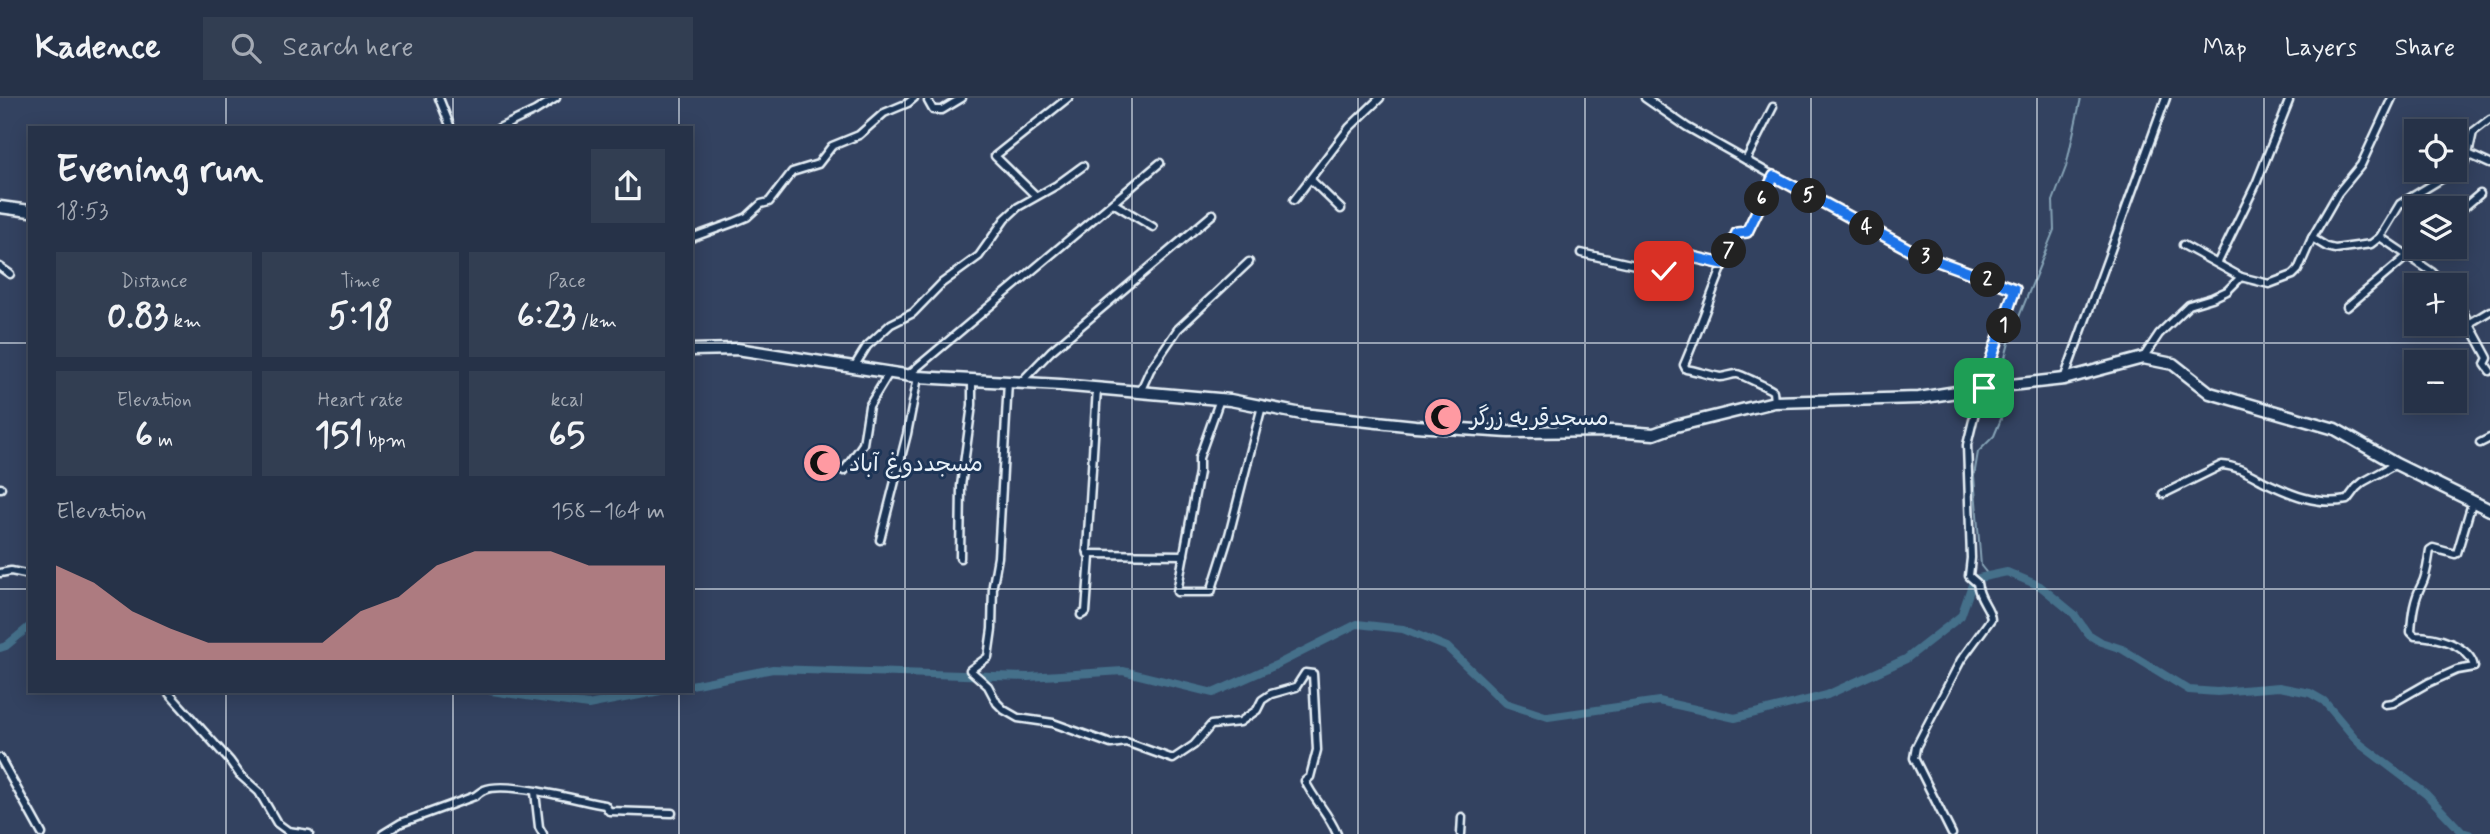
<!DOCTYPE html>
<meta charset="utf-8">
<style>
:root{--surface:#263248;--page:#323e52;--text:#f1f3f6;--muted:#a4aab4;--line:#424d60;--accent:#e69b98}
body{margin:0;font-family:Mynerve,"Playpen Sans Arabic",sans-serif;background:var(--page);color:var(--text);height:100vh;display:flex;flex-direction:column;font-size:26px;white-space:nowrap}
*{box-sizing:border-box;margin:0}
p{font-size:23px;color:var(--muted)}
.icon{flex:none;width:38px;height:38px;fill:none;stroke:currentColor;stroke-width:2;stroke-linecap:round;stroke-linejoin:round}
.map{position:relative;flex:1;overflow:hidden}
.details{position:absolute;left:28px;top:28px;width:665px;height:567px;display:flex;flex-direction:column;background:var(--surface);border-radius:0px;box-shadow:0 4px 18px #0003,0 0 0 2px var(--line)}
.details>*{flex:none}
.fabs{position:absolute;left:2404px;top:21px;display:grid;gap:14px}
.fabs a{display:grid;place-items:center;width:63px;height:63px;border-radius:0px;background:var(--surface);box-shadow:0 4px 18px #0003,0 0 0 2px var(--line);font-size:35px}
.pin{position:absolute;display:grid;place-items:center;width:60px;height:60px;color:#fff;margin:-30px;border-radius:14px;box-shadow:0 4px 10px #0006}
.km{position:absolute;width:35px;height:35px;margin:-18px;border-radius:50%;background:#222;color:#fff;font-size:19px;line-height:35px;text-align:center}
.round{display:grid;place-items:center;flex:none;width:74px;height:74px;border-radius:0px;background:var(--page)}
.summary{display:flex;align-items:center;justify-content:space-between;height:119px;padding:0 28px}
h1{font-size:38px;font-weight:700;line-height:52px}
.figures{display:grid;grid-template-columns:repeat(3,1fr);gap:10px;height:119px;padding:7px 28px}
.figures div{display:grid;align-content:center;border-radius:0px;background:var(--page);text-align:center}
.figures b{font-size:35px;font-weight:700}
.figures small{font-size:19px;font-weight:400}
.figures p{font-size:19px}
.chart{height:196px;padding:14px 28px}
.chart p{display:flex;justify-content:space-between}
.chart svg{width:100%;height:126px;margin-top:7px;fill:var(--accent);opacity:.7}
header{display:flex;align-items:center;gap:42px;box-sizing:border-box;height:98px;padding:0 35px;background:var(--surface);border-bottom:2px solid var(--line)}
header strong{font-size:33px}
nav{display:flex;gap:38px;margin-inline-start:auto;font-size:24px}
.search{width:490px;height:63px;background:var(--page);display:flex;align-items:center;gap:18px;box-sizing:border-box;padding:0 24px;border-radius:0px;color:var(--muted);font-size:26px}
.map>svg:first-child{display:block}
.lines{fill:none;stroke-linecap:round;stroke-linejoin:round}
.stream{stroke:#86a3b6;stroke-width:2}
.river{stroke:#446f8a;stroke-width:8}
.minor-casing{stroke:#e8f1f8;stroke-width:11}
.highway-casing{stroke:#e8f1f8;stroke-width:15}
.minor{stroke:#1d3557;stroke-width:6}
.highway{stroke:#1d3557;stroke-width:10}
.route-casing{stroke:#fff;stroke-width:14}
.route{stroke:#1a73e8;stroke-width:9}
.grid{fill:none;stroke:#e8f1f8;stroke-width:2;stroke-opacity:0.55}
.labels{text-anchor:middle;stroke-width:6;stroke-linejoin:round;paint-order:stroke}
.poi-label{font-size:23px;fill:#e8f1f8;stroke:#1d3557;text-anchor:start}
</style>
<header>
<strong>Kadence</strong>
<div class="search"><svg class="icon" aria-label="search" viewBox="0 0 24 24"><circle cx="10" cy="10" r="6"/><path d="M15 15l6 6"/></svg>Search here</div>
<nav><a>Map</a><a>Layers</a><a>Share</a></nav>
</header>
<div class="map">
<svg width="2490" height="736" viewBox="0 0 2490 736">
<rect width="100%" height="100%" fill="#334260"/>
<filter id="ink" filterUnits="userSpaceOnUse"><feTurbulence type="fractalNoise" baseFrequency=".0143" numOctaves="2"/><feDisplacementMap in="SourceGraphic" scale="14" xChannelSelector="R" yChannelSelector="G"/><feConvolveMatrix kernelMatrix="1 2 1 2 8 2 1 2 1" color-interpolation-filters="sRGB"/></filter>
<g filter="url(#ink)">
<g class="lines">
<!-- stream -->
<g class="stream">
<polyline points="1998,286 2010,241 2054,132 2053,103 2066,69 2081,0"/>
<polyline points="1989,478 1981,468 1974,378 1978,354 1994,338 2001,321 1997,291"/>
</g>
<!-- river -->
<g class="river">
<polyline points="0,550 6,548 30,528"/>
<polyline points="691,587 773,571 1028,579 1123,573 1213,595 1276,567 1357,526 1403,531 1447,549 1505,605 1548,619 1659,603 1735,620 1827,597 1906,561 1961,518 1974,481 2007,474 2040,488 2074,516 2088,536 2101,544 2122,551 2189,592 2217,594 2279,589 2310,595 2324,603 2360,646 2426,696 2462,734 2469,736"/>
<polyline points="491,593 588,607 660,593"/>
</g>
<defs>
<g id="minor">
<polyline points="439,0 451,30"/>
<polyline points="929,0 928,3 933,12 942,12 962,0"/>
<polyline points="1645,0 1687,29 1774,78 1918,156 2015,191 1984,282 1984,290"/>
<polyline points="499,30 535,13 556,0"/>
<polyline points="2468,56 2490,66"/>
<polyline points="1746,62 1773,9"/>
<polyline points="1311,82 1341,111"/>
<polyline points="1036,98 995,58 1068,0"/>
<polyline points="1294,102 1349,30 1380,0"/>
<polyline points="1113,105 1153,129"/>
<polyline points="2455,117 2480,96"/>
<polyline points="2380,139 2432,174 2445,187"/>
<polyline points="691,140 735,124 747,119 761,106 769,104 792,74 818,66 832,48 859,37 884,15 908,5 914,0"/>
<polyline points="2312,140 2327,149 2335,151 2371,146 2380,139 2400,106 2463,68 2468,56 2473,34 2490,21"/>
<polyline points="2183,147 2241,179"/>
<polyline points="1581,155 1662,173 1666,171 1671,158 1675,155 1722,166"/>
<polyline points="2218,164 2256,86 2289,3"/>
<polyline points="0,169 10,176"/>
<polyline points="2455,199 2488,260 2485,266 2490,273"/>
<polyline points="2347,209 2418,149"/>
<polyline points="2470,225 2490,213"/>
<polyline points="2143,260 2159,236 2189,207 2212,200 2227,193 2241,179 2269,186 2293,177 2298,172 2312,140 2338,95 2361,67 2392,0"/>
<polyline points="854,269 867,248 891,226 913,215 942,185 979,158 1005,121 1018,109 1057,87 1083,68"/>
<polyline points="908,277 1160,65"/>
<polyline points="2064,281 2166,0"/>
<path d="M 1008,284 L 998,459 L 993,487 L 992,531 L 988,559 L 970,572 L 988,588 L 997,605 L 1004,612 L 1018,620 L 1053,625 L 1111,646 L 1126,644 L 1173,661 L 1194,647 L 1211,627 L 1240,624 L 1257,612 L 1262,602 L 1271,596 L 1296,589 L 1305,575 L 1313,576 L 1317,652 L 1310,679 L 1305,683 C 1314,702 1329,716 1337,736"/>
<polyline points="1020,285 1051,253 1213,116"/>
<polyline points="1140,294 1150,272 1178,231 1249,164"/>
<polyline points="1220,301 1199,360 1199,374 1177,494 1211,494 1229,437 1262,308"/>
<path d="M 1774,304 L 1773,293 C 1771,291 1740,276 1737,276 C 1731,276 1726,279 1720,279 C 1709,277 1697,273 1686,271 L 1684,267 C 1703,223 1717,178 1737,135 L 1747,134 L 1774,78"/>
<polyline points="2480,345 2490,340"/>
<polyline points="822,359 844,373 863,346 869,308 889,275"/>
<polyline points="0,390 1,390"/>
<path d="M 2163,396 L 2222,367 C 2237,368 2250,376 2263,383 C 2290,396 2317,408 2347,402 L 2356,390 L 2363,384 L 2396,366"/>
<polyline points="880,442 907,336 918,279"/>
<polyline points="1088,456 1184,457"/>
<polyline points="960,460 961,388 972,307 972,282"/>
<polyline points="0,475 11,473 30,477"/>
<polyline points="1081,517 1086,514 1090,458 1087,452 1097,290"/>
<polyline points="167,593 230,663 240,677 259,694 277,725 288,733 309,736"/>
<path d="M 2385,606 L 2393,605 L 2428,585 L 2457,572 L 2474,569 C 2470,547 2435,538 2415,538 L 2411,534 C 2412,516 2414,501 2422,486 C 2427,477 2428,462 2430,452 L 2433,450 L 2455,456 L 2457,455 L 2472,405"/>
<polyline points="0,660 42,736"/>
<polyline points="535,694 539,729 543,736"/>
<path d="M 383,736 L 401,725 L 475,698 C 478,696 481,693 484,692 C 506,682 580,703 605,707 L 609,713 L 672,715"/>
<polyline points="1461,736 1462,719"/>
<path d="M 1952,736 L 1914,660 L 1916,649 L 1961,562 L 1991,521 C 1990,509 1979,502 1977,485 L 1969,478 L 1971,460 L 1967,347 L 1975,314 L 1975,291"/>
</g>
<g id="highway">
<polyline points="0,109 30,113"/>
<polyline points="691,252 737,251 918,279 1060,287 1230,302 1302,316 1415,328 1509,334 1612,333 1654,336 1676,328 1774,304 1919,300 1975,291 2064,281 2143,260 2173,266 2210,295 2335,331 2396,366 2490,412"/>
</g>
</defs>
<!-- minor casing -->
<use href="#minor" class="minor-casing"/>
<!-- highway casing -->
<use href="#highway" class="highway-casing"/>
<!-- minor -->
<use href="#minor" class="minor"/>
<!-- highway -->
<use href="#highway" class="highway"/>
</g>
</g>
<g class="lines" filter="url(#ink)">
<defs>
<polyline id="route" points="1664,173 1671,158 1675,155 1723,166 1737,135 1747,134 1774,78 1918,156 2015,191 1984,282 1984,290"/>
</defs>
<!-- route casing -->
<use href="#route" class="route-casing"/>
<!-- route -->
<use href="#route" class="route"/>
</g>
<!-- grid -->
<path class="grid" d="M 226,0 L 226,30M 453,0 L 453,30M 679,0 L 679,30M 905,0 L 905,736M 1132,0 L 1132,736M 1358,0 L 1358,736M 1585,0 L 1585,736M 1811,0 L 1811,736M 2037,0 L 2037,736M 2264,0 L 2264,736M 0,245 L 30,245M 691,245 L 2490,245M 0,491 L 30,491M 691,491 L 2490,491M 226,593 L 226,736M 453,593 L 453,736M 679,593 L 679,736"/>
<!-- icons -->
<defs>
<symbol id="mosque-disc" viewBox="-11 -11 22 22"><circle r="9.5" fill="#ff9aa2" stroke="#1d3557"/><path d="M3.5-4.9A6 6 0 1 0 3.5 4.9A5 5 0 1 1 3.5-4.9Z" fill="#111"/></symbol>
</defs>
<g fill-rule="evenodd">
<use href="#mosque-disc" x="1421" y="297" width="44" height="44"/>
<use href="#mosque-disc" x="800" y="343" width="44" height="44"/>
</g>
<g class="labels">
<!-- poi labels -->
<g class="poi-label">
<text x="1470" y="327">مسجدقریه زرگر</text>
<text x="849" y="373">مسجددوغ آباد</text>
</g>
</g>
</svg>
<div class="fabs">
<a><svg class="icon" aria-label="locate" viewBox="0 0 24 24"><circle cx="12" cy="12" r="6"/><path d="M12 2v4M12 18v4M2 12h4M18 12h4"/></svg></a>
<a><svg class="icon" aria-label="layers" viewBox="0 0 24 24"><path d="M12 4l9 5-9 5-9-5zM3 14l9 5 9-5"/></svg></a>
<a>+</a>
<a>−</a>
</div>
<div class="pin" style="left:1984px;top:290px;background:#1e9e55"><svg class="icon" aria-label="arrive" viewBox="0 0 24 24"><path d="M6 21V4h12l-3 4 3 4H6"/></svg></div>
<div class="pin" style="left:1664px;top:173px;background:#d93025"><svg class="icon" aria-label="check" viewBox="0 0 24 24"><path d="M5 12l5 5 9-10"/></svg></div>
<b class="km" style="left:2004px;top:228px">1</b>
<b class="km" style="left:1988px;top:182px">2</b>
<b class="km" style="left:1926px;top:159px">3</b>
<b class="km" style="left:1867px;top:130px">4</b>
<b class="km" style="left:1809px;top:98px">5</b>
<b class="km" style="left:1762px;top:101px">6</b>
<b class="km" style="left:1729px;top:153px">7</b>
<section class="details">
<div class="summary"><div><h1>Evening run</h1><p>18:53</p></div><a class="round"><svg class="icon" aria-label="share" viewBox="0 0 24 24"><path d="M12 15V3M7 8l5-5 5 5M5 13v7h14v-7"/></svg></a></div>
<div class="figures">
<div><p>Distance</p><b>0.83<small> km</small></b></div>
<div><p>Time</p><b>5:18</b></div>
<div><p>Pace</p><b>6:23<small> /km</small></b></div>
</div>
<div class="figures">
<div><p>Elevation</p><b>6<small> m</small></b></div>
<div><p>Heart rate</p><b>151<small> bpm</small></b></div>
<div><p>kcal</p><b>65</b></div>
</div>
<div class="chart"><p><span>Elevation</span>158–164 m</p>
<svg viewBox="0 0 160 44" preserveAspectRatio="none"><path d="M0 44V11L10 17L20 27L30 33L40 38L50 38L60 38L70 38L80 27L90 22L100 11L110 6L120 6L130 6L140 11L150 11L160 11V44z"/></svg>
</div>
</section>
</div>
